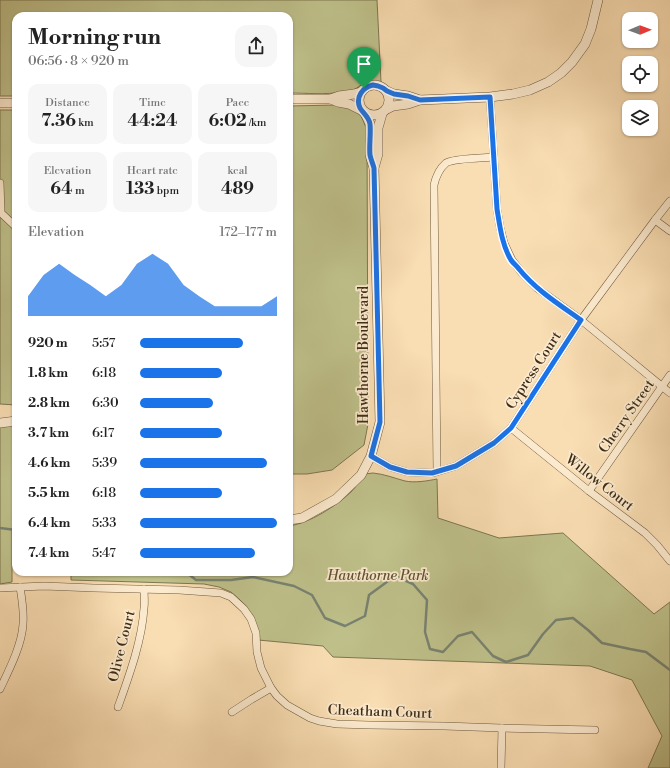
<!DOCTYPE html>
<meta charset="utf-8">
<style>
:root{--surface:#fff;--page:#f6f6f6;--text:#222;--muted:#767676;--accent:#1a73e8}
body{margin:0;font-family:"Libre Bodoni",serif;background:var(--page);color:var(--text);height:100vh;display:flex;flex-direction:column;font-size:15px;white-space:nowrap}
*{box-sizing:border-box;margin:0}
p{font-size:13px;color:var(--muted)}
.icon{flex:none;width:22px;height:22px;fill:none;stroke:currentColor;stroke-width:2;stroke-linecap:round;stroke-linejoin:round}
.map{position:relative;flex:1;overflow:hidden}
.sheet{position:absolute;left:12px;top:12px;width:281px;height:564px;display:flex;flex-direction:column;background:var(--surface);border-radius:12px;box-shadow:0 1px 3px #0004}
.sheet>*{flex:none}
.needle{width:26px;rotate:89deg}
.buttons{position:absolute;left:622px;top:12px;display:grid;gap:8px}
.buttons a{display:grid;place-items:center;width:36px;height:36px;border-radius:8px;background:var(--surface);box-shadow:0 1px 3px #0004;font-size:20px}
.pin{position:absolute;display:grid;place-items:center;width:34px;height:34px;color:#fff;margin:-41px -17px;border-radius:50% 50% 50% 0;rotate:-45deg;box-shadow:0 0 4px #0007}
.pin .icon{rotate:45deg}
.round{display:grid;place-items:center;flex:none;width:42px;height:42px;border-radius:12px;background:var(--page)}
.overview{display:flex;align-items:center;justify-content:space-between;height:68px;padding:0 16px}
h1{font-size:22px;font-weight:700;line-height:30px}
.metrics{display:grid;grid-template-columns:repeat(3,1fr);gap:6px;height:68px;padding:4px 16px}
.metrics div{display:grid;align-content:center;border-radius:10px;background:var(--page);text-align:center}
.metrics b{font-size:17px;font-weight:700}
.metrics small{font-size:11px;font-weight:400}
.metrics p{font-size:11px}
.chart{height:112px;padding:8px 16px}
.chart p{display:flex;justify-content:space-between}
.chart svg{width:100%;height:72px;margin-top:4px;fill:var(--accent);opacity:.7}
ul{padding:0 16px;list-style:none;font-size:13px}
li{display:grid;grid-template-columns:64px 48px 1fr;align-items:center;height:30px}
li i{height:10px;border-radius:5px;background:var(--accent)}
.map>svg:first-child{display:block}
.green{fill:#bfc18b;stroke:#7e7751}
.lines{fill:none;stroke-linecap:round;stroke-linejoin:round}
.stream{stroke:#788372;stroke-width:2.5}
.minor-casing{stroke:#6d593e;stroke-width:8}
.tertiary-casing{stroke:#6d593e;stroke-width:10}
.minor{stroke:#fceace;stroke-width:7}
.tertiary{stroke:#fceace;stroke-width:9}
.route-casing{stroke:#fff;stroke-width:8}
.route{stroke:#1a73e8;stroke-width:5}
.labels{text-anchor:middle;stroke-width:3.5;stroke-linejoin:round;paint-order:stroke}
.street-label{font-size:14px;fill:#3e2d17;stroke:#fceace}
.park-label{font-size:14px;font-style:italic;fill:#5e5234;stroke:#fceace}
</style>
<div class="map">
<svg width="670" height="768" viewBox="0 0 670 768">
<rect width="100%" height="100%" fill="#fadeb3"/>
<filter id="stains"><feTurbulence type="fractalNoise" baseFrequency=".005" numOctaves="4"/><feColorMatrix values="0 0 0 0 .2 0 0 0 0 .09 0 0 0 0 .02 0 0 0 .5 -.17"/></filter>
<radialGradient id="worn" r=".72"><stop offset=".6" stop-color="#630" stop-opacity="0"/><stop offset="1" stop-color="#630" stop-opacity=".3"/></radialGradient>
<!-- green -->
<g class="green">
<path d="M 0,0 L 377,0 L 381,82 C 366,79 367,82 355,89 C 351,91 347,91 343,92 C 325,95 307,93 289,93 L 289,16 L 16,16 L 16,96 L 0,96 Z"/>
<path d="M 338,105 C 357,109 362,113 367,132 L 368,424 L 364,445 L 332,470 L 307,474 L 289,474 L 289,106 Z"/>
<polygon points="0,110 16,110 16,405 0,404"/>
<polygon points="16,425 16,528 12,528 12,582 0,584 0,427"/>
<path d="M 373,473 C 384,474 394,478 405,481 C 415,483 427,481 437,479 L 438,518 L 499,538 L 563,533 L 654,614 L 670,602 L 670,768 L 648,768 L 662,736 L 632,680 L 590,666 L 333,657 L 323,646 L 258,640 L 250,612 L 241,601 L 231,592 L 219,587 L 204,584 L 71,580 L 71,572 L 289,572 L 289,526 C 310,523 336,506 351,492 C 356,487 360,480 364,474 Z"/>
</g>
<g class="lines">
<!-- stream -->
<g class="stream">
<polyline points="0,528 16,530"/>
<polyline points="186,572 196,580 231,580 253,577 294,586 312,595 325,618 345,626 365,616 369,595 395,576 413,584 427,600 425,632 430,649 443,652 458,636 472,632 493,656 506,662 528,655 543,634 556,620 573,618 588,630 602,643 630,649 646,652 670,670"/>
</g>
<defs>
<g id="minor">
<polyline points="490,97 497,209 500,227 504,243 512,260 522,273 537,288 581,320 670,393"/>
<polyline points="0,183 1,213 16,227"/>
<polyline points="655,220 670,231"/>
<polyline points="511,428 589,491 645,533 657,545 670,561"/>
<polyline points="371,456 390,467 407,472 433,473 456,466 494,443 511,428 581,320 655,220 670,201"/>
<path d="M 437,471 L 434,185 C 436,176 439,169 446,163 C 453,158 485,158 494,157"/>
<polyline points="589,491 670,375"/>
<polyline points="0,588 44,586 94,588 179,590 221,593 231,597 244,609 251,619 256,633 257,652 261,668 271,688 277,696 287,705 310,718 319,721 337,724 369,725 444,726 502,728 595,730"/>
<path d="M 0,689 C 9,670 22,645 23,624 C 24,612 22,599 20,587"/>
<path d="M 118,707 C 129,676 142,641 144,608 C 145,602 144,595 144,589"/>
<polyline points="232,712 252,699 271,688"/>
<polyline points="501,768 502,728"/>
</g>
<g id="tertiary">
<circle cx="374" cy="100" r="15"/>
<polyline points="387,91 394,94 408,96 420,100"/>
<polyline points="289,99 331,99 339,96 354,94 361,92"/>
<polyline points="331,99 338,102 349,104 363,111"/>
<polyline points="0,103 16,103"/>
<polyline points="387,109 393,106 408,104 420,100 490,97 513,94 530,90 548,82 561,73 572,62 585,44 591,29 598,0"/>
<polyline points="374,168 378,154 378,128 382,114"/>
<polyline points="0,423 16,421"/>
<polyline points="289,520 302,518 336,499 361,475 371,456 380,422 374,168 370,155 370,124 365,113"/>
</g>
</defs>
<!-- minor casing -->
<use href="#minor" class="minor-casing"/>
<!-- tertiary casing -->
<use href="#tertiary" class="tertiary-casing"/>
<!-- minor -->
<use href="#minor" class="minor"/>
<!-- tertiary -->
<use href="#tertiary" class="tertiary"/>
</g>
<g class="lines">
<defs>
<path id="route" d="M 373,85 L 378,86 L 383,88 L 387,91 L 394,94 L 408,96 L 420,100 L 490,97 L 497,209 C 500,227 502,245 511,260 C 513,263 517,266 519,269 C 536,290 560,305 581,320 L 511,428 L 494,443 L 456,466 L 432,473 L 407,472 L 390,467 L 371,456 L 380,422 L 374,168 C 373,164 371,160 370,155 C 369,146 371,134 370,124 C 369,117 363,113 360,108 C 355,97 363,87 373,85 Z"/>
</defs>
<!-- route casing -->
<use href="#route" class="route-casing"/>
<!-- route -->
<use href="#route" class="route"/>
</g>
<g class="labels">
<!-- street labels -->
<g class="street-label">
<text transform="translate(363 355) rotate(-90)" y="5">Hawthorne Boulevard</text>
<text transform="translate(533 370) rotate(-57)" y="5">Cypress Court</text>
<text transform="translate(626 416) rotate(-55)" y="5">Cherry Street</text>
<text transform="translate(600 482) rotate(38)" y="5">Willow Court</text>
<text transform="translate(121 646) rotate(-76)" y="5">Olive Court</text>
<text transform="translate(380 711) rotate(2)" y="5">Cheatham Court</text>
</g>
<!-- park labels -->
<g class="park-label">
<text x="378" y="580">Hawthorne Park</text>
</g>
</g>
<rect width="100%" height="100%" filter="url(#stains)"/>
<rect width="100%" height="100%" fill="url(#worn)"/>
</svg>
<div class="buttons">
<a><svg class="needle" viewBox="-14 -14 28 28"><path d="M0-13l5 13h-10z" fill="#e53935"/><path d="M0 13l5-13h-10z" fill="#767676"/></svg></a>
<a><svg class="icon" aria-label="locate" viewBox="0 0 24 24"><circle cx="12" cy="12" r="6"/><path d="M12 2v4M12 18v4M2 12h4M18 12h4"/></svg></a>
<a><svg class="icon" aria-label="layers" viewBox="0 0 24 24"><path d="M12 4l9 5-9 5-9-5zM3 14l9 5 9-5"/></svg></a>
</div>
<div class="pin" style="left:364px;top:88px;background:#1e9e55"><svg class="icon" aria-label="arrive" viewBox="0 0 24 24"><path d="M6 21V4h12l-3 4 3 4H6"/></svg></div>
<section class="sheet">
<div class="overview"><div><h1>Morning run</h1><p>06:56 · 8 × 920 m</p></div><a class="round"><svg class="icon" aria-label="share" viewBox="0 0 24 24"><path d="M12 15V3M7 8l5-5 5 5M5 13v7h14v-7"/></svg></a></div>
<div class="metrics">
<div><p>Distance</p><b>7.36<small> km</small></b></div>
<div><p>Time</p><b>44:24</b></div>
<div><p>Pace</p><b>6:02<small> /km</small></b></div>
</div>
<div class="metrics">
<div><p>Elevation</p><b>64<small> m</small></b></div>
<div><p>Heart rate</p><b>133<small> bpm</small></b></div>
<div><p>kcal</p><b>489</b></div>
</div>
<div class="chart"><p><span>Elevation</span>172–177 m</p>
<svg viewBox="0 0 160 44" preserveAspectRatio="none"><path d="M0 44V32L10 19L20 12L30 19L40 25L50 32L60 25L70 12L80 6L90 12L100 25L110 32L120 38L130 38L140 38L150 38L160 32V44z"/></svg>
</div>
<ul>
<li><b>920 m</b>5:57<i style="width:75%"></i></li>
<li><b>1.8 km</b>6:18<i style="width:60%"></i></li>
<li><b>2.8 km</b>6:30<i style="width:53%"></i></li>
<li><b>3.7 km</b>6:17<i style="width:60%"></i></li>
<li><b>4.6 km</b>5:39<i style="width:93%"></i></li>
<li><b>5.5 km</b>6:18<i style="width:60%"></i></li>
<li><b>6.4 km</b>5:33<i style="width:100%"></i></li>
<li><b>7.4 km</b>5:47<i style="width:84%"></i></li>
</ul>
</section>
</div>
